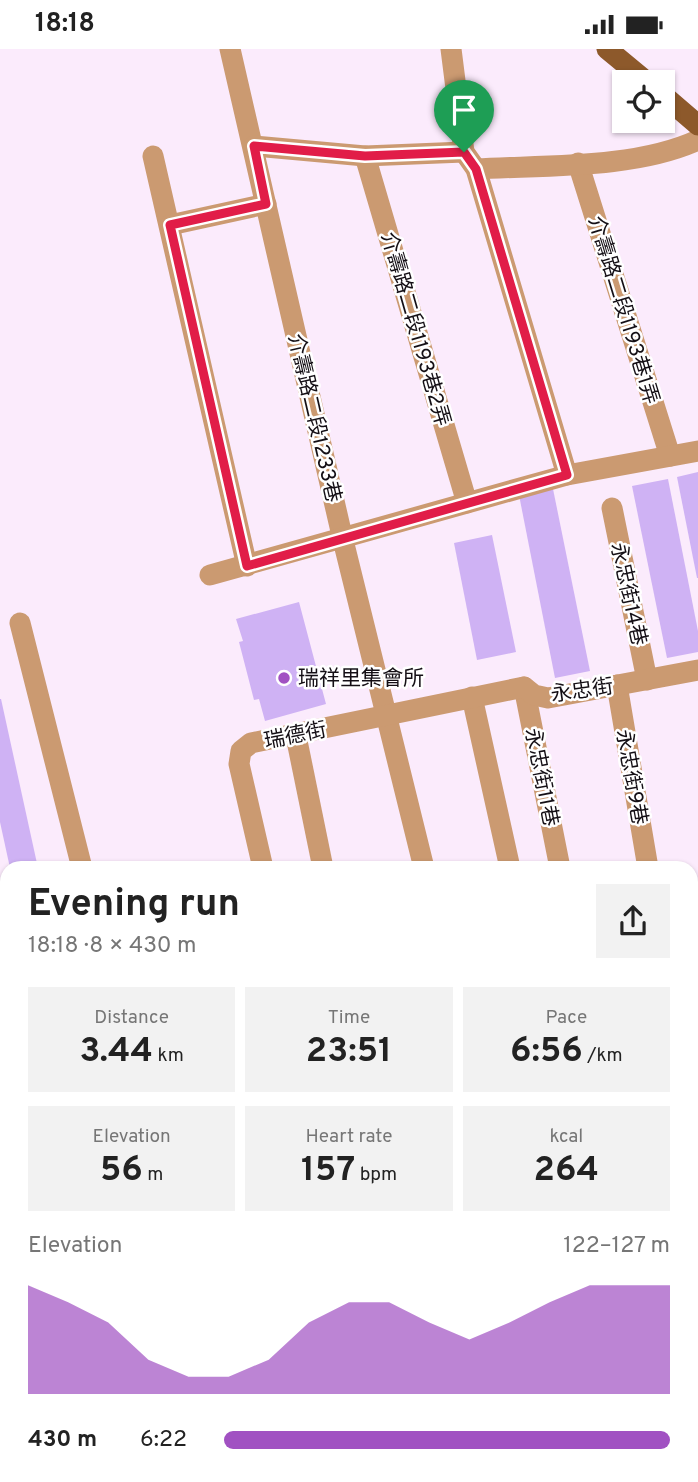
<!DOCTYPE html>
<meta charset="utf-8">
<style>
:root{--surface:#fff;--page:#f2f2f2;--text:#222;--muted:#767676;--accent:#a151c2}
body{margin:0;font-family:Overpass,"Noto Sans TC",sans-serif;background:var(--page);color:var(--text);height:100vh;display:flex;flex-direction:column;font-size:26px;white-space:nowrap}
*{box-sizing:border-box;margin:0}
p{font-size:23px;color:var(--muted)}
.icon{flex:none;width:38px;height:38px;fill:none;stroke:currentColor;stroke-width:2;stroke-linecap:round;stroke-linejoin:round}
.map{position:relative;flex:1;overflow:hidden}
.details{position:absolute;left:0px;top:812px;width:698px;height:621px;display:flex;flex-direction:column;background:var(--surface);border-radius:21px 21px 0 0;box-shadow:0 2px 5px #0004}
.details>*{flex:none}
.tools{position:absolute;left:612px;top:21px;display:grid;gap:14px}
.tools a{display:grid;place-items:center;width:63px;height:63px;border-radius:0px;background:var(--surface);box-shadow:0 2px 5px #0004;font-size:35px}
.pin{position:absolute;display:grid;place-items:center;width:60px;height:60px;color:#fff;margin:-72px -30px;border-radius:50% 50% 50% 0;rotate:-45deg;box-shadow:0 0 7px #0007}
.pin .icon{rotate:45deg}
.round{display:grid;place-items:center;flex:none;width:74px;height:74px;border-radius:0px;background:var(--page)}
.headline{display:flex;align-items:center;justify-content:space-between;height:119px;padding:0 28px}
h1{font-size:38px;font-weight:700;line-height:52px}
.figures{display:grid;grid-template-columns:repeat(3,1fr);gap:10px;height:119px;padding:7px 28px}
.figures div{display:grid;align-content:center;border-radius:0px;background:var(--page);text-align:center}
.figures b{font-size:35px;font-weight:700}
.figures small{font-size:19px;font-weight:400}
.figures p{font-size:19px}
.chart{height:196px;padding:14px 28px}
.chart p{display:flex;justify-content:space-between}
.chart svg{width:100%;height:126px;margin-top:7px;fill:var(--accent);opacity:.7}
ul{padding:0 28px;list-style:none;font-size:23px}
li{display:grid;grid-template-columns:112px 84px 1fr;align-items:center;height:52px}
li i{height:18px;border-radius:9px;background:var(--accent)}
.status{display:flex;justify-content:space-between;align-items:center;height:49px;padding:0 35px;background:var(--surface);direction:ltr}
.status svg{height:19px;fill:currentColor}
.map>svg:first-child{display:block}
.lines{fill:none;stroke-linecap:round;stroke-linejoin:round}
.stream{stroke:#6cb3f5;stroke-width:6}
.building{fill:#cfb2f4}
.minor{stroke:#cb9a71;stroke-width:21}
.major{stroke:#8d592b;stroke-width:21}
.route-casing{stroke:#fff;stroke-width:14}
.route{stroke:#e11d48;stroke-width:9}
.poi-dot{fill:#a151c2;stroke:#fff;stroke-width:2.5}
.labels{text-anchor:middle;stroke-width:5;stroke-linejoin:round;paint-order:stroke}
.street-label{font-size:21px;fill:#140f15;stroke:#fff}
.poi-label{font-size:21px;fill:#140f15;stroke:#fff;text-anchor:start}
</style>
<div class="status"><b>18:18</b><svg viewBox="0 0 49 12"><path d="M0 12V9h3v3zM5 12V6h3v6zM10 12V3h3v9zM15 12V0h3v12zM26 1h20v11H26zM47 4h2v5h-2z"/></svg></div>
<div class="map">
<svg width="698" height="1433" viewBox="0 0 698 1433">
<rect width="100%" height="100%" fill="#fbebfc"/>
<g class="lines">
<!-- stream -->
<polyline class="stream" points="333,1426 341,1433"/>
</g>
<!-- building -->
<g class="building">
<polygon points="698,423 698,529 697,529 677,428"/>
<polygon points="668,430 698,582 698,603 667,609 632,437"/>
<polygon points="553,440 590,622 555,629 519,446"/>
<polygon points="492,486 516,603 477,611 454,494"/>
<polygon points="299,553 326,655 265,672 259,650 254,651 239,593 243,592 236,570"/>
<polygon points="0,650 1,650 38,819 10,819 0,773"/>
</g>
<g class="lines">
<!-- minor -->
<g class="minor">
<polyline points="230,0 343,491 424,819"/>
<polyline points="451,0 464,103 476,120 567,426"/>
<polyline points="254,97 365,107 464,103"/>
<polyline points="153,107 247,517"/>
<polyline points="365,107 467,454"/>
<polyline points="578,114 670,407"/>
<path d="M 476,120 C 545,116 635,120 698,91"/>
<polyline points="170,176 266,155"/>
<polyline points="612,459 647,631"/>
<polyline points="210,526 567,426 698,402"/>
<polyline points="20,574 82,819"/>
<polyline points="617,636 648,819"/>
<polyline points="524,638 560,819"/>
<polyline points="472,648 510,819"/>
<polyline points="296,687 323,819"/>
<polyline points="263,819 239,715 241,702 251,694 524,638 534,646 548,649 698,621"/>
<polyline points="0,905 7,943"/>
<polyline points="691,949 696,960"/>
<polyline points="691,1142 698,1162"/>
<polyline points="222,1426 222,1433"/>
<polyline points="466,1426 475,1433"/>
<polyline points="610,1426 619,1433"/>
<polyline points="589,1433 594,1426"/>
</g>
<!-- major -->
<g class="major">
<polyline points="607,0 647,33"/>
<polyline points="663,46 698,76"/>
</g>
</g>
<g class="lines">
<defs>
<polygon id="route" points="254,97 365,107 464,103 476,120 567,426 247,517 170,176 266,155"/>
</defs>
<!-- route casing -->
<use href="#route" class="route-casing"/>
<!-- route -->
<use href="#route" class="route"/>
</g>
<!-- markers -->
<circle class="poi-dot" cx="284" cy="629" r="7"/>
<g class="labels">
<!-- street labels -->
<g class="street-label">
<text transform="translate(624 261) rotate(73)" y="7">介壽路二段1193巷1弄</text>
<text transform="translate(416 280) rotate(74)" y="7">介壽路二段1193巷2弄</text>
<text transform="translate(315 369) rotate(77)" y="7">介壽路二段1233巷</text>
<text transform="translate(629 545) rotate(78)" y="7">永忠街14巷</text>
<text transform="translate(582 641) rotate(-8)" y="7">永忠街</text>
<text transform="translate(295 686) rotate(-11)" y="7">瑞德街</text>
<text transform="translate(542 728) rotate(79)" y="7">永忠街11巷</text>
<text transform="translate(632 728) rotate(80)" y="7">永忠街9巷</text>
</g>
<!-- poi labels -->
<g class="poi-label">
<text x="298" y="636">瑞祥里集會所</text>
</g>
</g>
</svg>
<div class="tools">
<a><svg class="icon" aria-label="locate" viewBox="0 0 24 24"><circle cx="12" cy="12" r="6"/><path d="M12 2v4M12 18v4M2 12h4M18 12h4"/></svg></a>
</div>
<div class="pin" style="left:464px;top:103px;background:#1e9e55"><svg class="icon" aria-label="arrive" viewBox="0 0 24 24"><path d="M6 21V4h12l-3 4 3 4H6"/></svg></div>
<section class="details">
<div class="headline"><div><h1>Evening run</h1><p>18:18 · 8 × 430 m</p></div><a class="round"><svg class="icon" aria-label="share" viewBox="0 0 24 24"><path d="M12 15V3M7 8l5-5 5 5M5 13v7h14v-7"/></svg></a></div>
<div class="figures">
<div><p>Distance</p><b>3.44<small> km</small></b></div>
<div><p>Time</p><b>23:51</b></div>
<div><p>Pace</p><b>6:56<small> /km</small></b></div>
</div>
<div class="figures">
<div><p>Elevation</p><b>56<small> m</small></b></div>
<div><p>Heart rate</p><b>157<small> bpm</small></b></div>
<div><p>kcal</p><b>264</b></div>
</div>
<div class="chart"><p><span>Elevation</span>122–127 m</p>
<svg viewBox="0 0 160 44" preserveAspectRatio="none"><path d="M0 44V6L10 12L20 19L30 32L40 38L50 38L60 32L70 19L80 12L90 12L100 19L110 25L120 19L130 12L140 6L150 6L160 6V44z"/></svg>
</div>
<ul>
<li><b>430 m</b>6:22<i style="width:100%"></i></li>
</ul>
</section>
</div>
